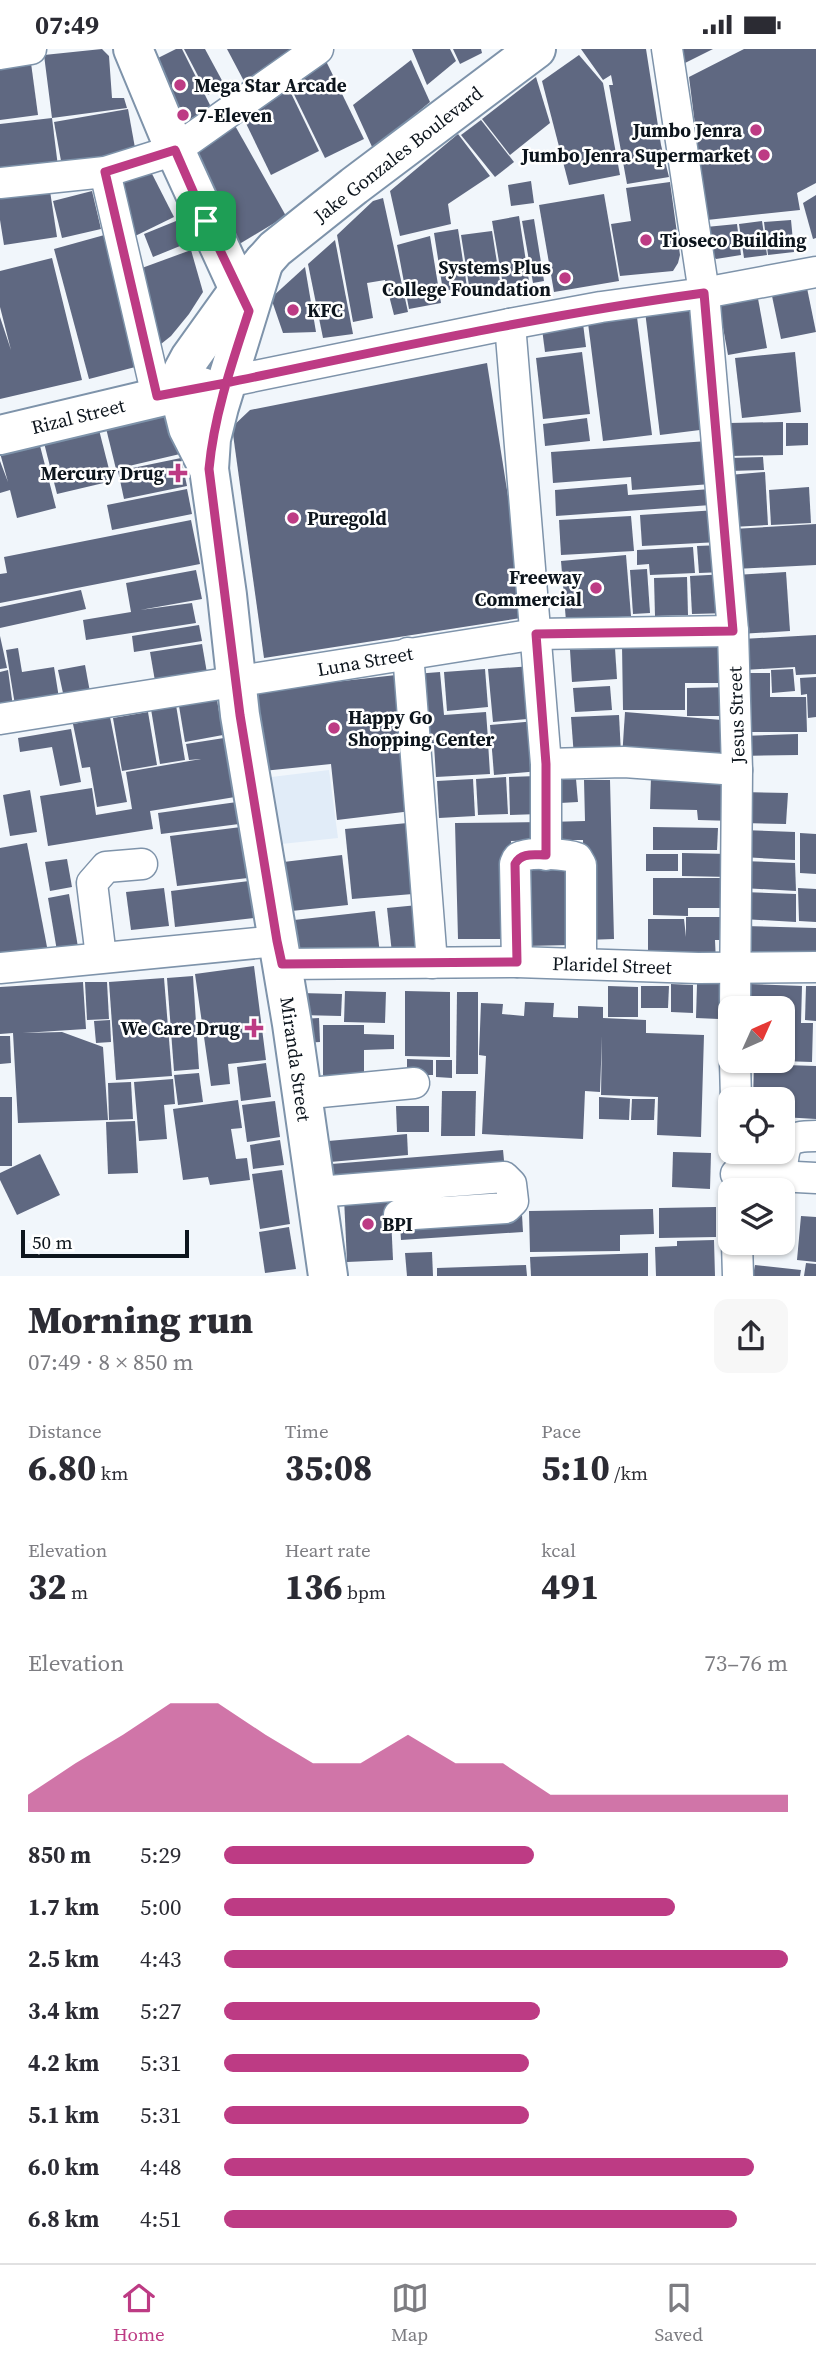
<!DOCTYPE html>
<meta charset="utf-8">
<style>
:root{--surface:#fff;--page:#f7f7f7;--text:#2b2b33;--muted:#7c7c81;--line:#e1e1e2;--accent:#bd3b84}
body{margin:0;font-family:"Source Serif 4",serif;background:var(--page);color:var(--text);height:100vh;display:flex;flex-direction:column;font-size:26px;white-space:nowrap}
*{box-sizing:border-box;margin:0}
p{font-size:23px;color:var(--muted)}
.icon{flex:none;width:38px;height:38px;fill:none;stroke:currentColor;stroke-width:2;stroke-linecap:round;stroke-linejoin:round}
.map{position:relative;height:1227px;overflow:hidden}
.side{display:flex;flex-direction:column;background:var(--surface);flex:1}
.side>*{flex:none}
.needle{width:46px;rotate:45deg}
.controls{position:absolute;left:718px;top:947px;display:grid;gap:14px}
.controls a{display:grid;place-items:center;width:77px;height:77px;border-radius:14px;background:var(--surface);box-shadow:0 2px 5px #0004;font-size:35px}
.scale{position:absolute;left:21px;bottom:18px;width:168px;box-sizing:border-box;padding-left:7px;border:4px solid #0d151d;border-top:0;font-size:19px;line-height:24px;white-space:nowrap;color:#0d151d;-webkit-text-stroke:5px #fff;paint-order:stroke}
.pin{position:absolute;display:grid;place-items:center;width:60px;height:60px;color:#fff;margin:-30px;border-radius:14px;box-shadow:0 4px 10px #0006}
.round{display:grid;place-items:center;flex:none;width:74px;height:74px;border-radius:14px;background:var(--page)}
.overview{display:flex;align-items:center;justify-content:space-between;height:119px;padding:0 28px}
h1{font-size:38px;font-weight:800;line-height:52px}
.metrics{display:grid;grid-template-columns:repeat(3,1fr);gap:10px;height:119px;padding:7px 28px}
.metrics div{display:grid;align-content:center}
.metrics b{font-size:35px;font-weight:800}
.metrics small{font-size:19px;font-weight:400}
.metrics p{font-size:19px}
.chart{height:196px;padding:14px 28px}
.chart p{display:flex;justify-content:space-between}
.chart svg{width:100%;height:126px;margin-top:7px;fill:var(--accent);opacity:.7}
ul{padding:0 28px;list-style:none;font-size:23px}
li{display:grid;grid-template-columns:112px 84px 1fr;align-items:center;height:52px}
li i{height:18px;border-radius:9px;background:var(--accent)}
.status{display:flex;justify-content:space-between;align-items:center;height:49px;padding:0 35px;background:var(--surface);direction:ltr}
.status svg{height:19px;fill:currentColor}
.dock{display:flex;justify-content:space-around;align-items:center;height:98px;border-top:2px solid var(--line);background:var(--surface);font-size:19px;color:var(--muted)}
.dock a{display:grid;justify-items:center;gap:4px}
.dock .selected{color:var(--accent)}
.map>svg:first-child{display:block}
.built{fill:#e1ecf8}
.building{fill:#5f6881}
.lines{fill:none;stroke-linecap:round;stroke-linejoin:round}
.minor-casing{stroke:#7e93aa;stroke-width:33}
.major-casing{stroke:#7e93aa;stroke-width:42}
.minor{stroke:#fff;stroke-width:30}
.major{stroke:#fff;stroke-width:38}
.route-casing{stroke:#fff;stroke-width:14}
.route{stroke:#bd3b84;stroke-width:9}
.poi-dot{fill:#bd3b84;stroke:#fff;stroke-width:2.5}
.labels{text-anchor:middle;stroke-width:5;stroke-linejoin:round;paint-order:stroke}
.poi-label{font-size:19px;font-weight:bold;fill:#0d151d;stroke:#fff;text-anchor:start}
.street-label{font-size:19px;fill:#0d151d;stroke:#fff}
</style>
<div class="status"><b>07:49</b><svg viewBox="0 0 49 12"><path d="M0 12V9h3v3zM5 12V6h3v6zM10 12V3h3v9zM15 12V0h3v12zM26 1h20v11H26zM47 4h2v5h-2z"/></svg></div>
<div class="map">
<svg width="816" height="1227" viewBox="0 0 816 1227">
<rect width="100%" height="100%" fill="#f1f6fb"/>
<!-- built -->
<polygon class="built" points="329,721 338,789 272,796 263,729"/>
<!-- building -->
<g class="building">
<polygon points="102,0 109,7 112,49 124,49 127,59 52,69 44,6"/>
<polygon points="176,0 182,0 211,58 185,73 177,68 150,13"/>
<polygon points="184,0 205,0 225,37 208,46"/>
<polygon points="227,0 314,0 246,36"/>
<polygon points="412,0 450,0 456,12 427,36"/>
<polygon points="453,0 481,0 482,4 460,15"/>
<polygon points="581,0 646,0 661,96 669,128 627,135 609,36 613,36 611,26 603,31"/>
<polygon points="679,0 713,0 681,16"/>
<polygon points="744,0 816,0 816,134 797,144 800,161 707,171 689,28"/>
<polygon points="579,6 603,34 620,126 569,136 542,32"/>
<polygon points="411,11 430,53 373,100 353,56"/>
<polygon points="326,12 364,90 325,109 287,31"/>
<polygon points="31,14 38,66 0,71 0,18"/>
<polygon points="536,28 550,74 510,106 482,70"/>
<polygon points="288,38 319,102 271,126 240,62"/>
<polygon points="128,60 137,110 63,123 54,73"/>
<polygon points="52,69 59,126 0,133 0,75"/>
<polygon points="481,71 514,113 495,128 461,86"/>
<polygon points="233,73 286,167 236,197 187,97"/>
<polygon points="458,85 490,127 448,155 451,175 400,187 390,142"/>
<polygon points="148,117 174,168 129,190 111,127"/>
<polygon points="531,132 534,154 511,157 508,136"/>
<polygon points="670,133 680,206 678,214 673,222 620,227 611,175 631,172 626,139"/>
<polygon points="50,142 57,188 4,196 0,171 0,149"/>
<polygon points="92,142 101,180 62,189 53,152"/>
<polygon points="604,145 619,232 554,243 539,156"/>
<polygon points="816,146 816,189 813,190 803,154"/>
<polygon points="383,149 408,263 394,266 385,231 367,234 373,269 353,273 337,186 373,152"/>
<polygon points="519,167 529,232 503,236 492,172"/>
<polygon points="534,170 544,232 533,234 522,172"/>
<polygon points="791,171 794,203 768,206 764,173"/>
<polygon points="176,172 185,195 153,208 144,185"/>
<polygon points="762,172 767,206 744,209 739,175"/>
<polygon points="737,175 741,206 716,210 712,206 706,178"/>
<polygon points="458,180 467,238 443,242 434,184"/>
<polygon points="492,182 501,239 470,243 461,186"/>
<polygon points="108,185 143,316 89,330 54,200"/>
<polygon points="430,187 441,254 409,260 397,196"/>
<polygon points="335,191 353,285 323,289 308,215"/>
<polygon points="191,201 203,243 189,265 171,287 151,303 131,223"/>
<polygon points="52,209 82,331 0,350 0,268 11,301 0,258 0,222"/>
<polygon points="305,218 316,283 283,284 271,249"/>
<polygon points="807,239 816,283 781,290 772,247"/>
<polygon points="757,244 767,299 728,306 718,251"/>
<polygon points="700,256 716,379 660,386 645,262"/>
<polygon points="582,267 586,298 545,303 541,272"/>
<polygon points="637,268 652,386 603,392 588,274"/>
<polygon points="582,303 590,365 543,370 536,309"/>
<polygon points="795,303 801,363 742,369 735,309"/>
<polygon points="487,314 527,568 264,609 232,378 250,361"/>
<polygon points="164,352 180,405 116,420 103,367"/>
<polygon points="587,369 590,392 545,397 543,375"/>
<polygon points="97,373 112,432 57,445 42,386"/>
<polygon points="783,373 783,406 730,407 729,374"/>
<polygon points="786,374 808,374 808,396 786,397"/>
<polygon points="38,389 56,459 17,469 10,441 0,444 0,412 8,433 0,404"/>
<polygon points="708,392 711,435 632,441 631,428 553,434 551,403"/>
<polygon points="763,408 764,421 729,422 729,409"/>
<polygon points="181,409 187,437 124,450 118,422"/>
<polygon points="765,423 768,476 732,478 729,426"/>
<polygon points="627,435 628,446 711,440 711,456 556,467 555,441"/>
<polygon points="809,438 811,474 771,476 769,441"/>
<polygon points="187,440 192,465 112,481 107,456"/>
<polygon points="717,461 719,493 642,497 640,466"/>
<polygon points="631,467 634,502 561,506 559,471"/>
<polygon points="191,471 200,515 0,554 0,525 7,524 4,508"/>
<polygon points="816,475 816,516 735,520 733,480"/>
<polygon points="722,496 723,523 699,524 697,497"/>
<polygon points="693,498 695,524 650,526 649,515 637,516 637,501"/>
<polygon points="626,506 631,567 566,572 561,512"/>
<polygon points="647,520 650,564 633,565 630,521"/>
<polygon points="196,521 202,550 140,561 192,554 196,574 86,591 83,571 131,563 126,534"/>
<polygon points="786,523 790,582 739,585 735,526"/>
<polygon points="727,525 729,564 692,565 690,527"/>
<polygon points="687,528 688,566 655,567 654,529"/>
<polygon points="81,541 86,560 0,579 0,558"/>
<polygon points="199,576 202,592 134,603 132,587"/>
<polygon points="816,586 816,625 796,626 795,618 744,621 742,590"/>
<polygon points="0,587 7,619 0,620"/>
<polygon points="202,595 207,624 155,632 150,603"/>
<polygon points="726,595 727,634 685,634 685,661 623,661 622,596"/>
<polygon points="18,599 22,623 54,618 59,649 15,656 6,601"/>
<polygon points="615,599 617,630 572,633 570,601"/>
<polygon points="85,616 92,654 66,658 58,621"/>
<polygon points="533,617 538,669 493,673 488,620"/>
<polygon points="485,620 488,658 447,662 444,623"/>
<polygon points="793,620 795,642 772,644 771,621"/>
<polygon points="8,621 13,658 0,659 0,623"/>
<polygon points="440,623 444,666 486,663 488,690 421,695 415,625"/>
<polygon points="738,624 770,624 770,648 806,648 807,683 738,683"/>
<polygon points="405,625 420,761 337,771 331,715 263,722 253,642"/>
<polygon points="816,628 816,668 808,669 807,645 801,646 800,629"/>
<polygon points="610,637 612,661 575,663 573,639"/>
<polygon points="732,638 732,667 687,667 687,639"/>
<polygon points="217,651 223,686 185,693 179,657"/>
<polygon points="176,656 185,711 160,715 151,660"/>
<polygon points="148,663 157,716 122,722 113,669"/>
<polygon points="625,663 734,672 731,718 622,709"/>
<polygon points="619,666 621,705 574,708 571,668"/>
<polygon points="110,668 127,753 97,758 90,718 82,719 73,675"/>
<polygon points="536,672 540,722 494,726 490,676"/>
<polygon points="71,680 81,733 60,737 52,698 20,703 18,689"/>
<polygon points="798,685 798,706 740,707 740,687"/>
<polygon points="224,689 235,748 150,762 153,780 48,797 40,747 92,739 96,766 132,760 126,723 201,710 189,711 186,695"/>
<polygon points="488,693 490,725 436,728 434,696"/>
<polygon points="537,727 539,765 510,766 509,728"/>
<polygon points="506,728 508,765 478,766 476,730"/>
<polygon points="651,728 735,730 734,772 698,771 697,761 650,760"/>
<polygon points="473,730 475,767 439,769 437,732"/>
<polygon points="576,730 578,753 560,754 558,731"/>
<polygon points="584,731 610,731 614,890 585,891 583,791 549,791 548,773 585,772"/>
<polygon points="30,741 37,783 10,787 3,746"/>
<polygon points="741,743 788,744 786,775 742,774"/>
<polygon points="237,753 239,775 161,785 158,764"/>
<polygon points="418,773 425,844 352,850 345,780"/>
<polygon points="543,773 543,791 511,792 513,890 458,890 455,774"/>
<polygon points="241,778 248,829 177,837 170,787"/>
<polygon points="653,778 718,779 717,801 653,801"/>
<polygon points="742,781 795,783 795,811 742,808"/>
<polygon points="800,784 816,785 816,825 800,824"/>
<polygon points="27,794 48,903 0,912 0,799"/>
<polygon points="682,804 729,805 729,828 682,827"/>
<rect x="646" y="805" width="32" height="17"/>
<polygon points="342,806 348,856 282,863 275,814"/>
<polygon points="67,810 72,838 50,842 45,813"/>
<polygon points="742,812 795,814 796,842 742,839"/>
<polygon points="570,815 571,896 526,897 526,816"/>
<polygon points="653,829 730,829 730,859 688,859 688,867 653,866"/>
<polygon points="249,832 254,869 175,878 171,842"/>
<polygon points="164,839 169,877 131,881 126,843"/>
<polygon points="798,839 816,840 816,873 799,872"/>
<polygon points="743,843 796,845 796,873 742,870"/>
<polygon points="69,845 78,898 57,902 48,849"/>
<polygon points="418,856 425,910 393,913 387,859"/>
<polygon points="375,862 380,905 299,914 294,871"/>
<polygon points="686,868 734,868 734,891 715,891 716,914 648,916 648,870 684,870 686,888"/>
<polygon points="743,877 816,879 816,905 743,904"/>
<polygon points="254,917 266,1011 228,1015 230,1035 211,1037 195,925"/>
<polygon points="193,927 199,1020 174,1022 167,929"/>
<polygon points="164,929 172,1027 116,1031 109,933"/>
<polygon points="83,933 86,980 23,984 62,983 103,998 108,1071 18,1074 13,984 0,985 0,938"/>
<polygon points="85,933 107,933 109,970 87,971"/>
<polygon points="671,935 693,936 693,964 671,963"/>
<polygon points="697,935 719,935 719,970 696,969"/>
<polygon points="749,935 802,937 801,974 813,974 812,1013 782,1012 782,959 749,959"/>
<polygon points="608,937 638,938 638,968 608,968"/>
<polygon points="641,937 669,937 668,959 641,959"/>
<polygon points="806,937 816,937 816,972 805,971"/>
<polygon points="345,942 386,943 385,974 344,973"/>
<polygon points="405,942 450,943 450,1008 405,1007"/>
<polygon points="457,943 478,943 478,1025 456,1025"/>
<polygon points="300,944 342,945 341,967 300,966"/>
<polygon points="525,953 554,954 553,968 578,969 578,957 603,958 603,969 646,971 646,984 704,986 701,1088 657,1086 658,1048 601,1046 602,987 600,1043 585,1042 583,1090 482,1085 486,1007 479,1006 481,954 503,955 502,965 524,967"/>
<polygon points="319,969 320,993 302,994 301,970"/>
<polygon points="110,971 111,993 96,994 94,972"/>
<polygon points="323,976 364,976 364,985 394,986 394,1000 364,1001 364,1026 323,1026"/>
<polygon points="0,987 10,987 11,1014 0,1015"/>
<polygon points="407,1010 433,1011 433,1026 407,1026"/>
<polygon points="436,1011 452,1011 452,1029 436,1028"/>
<polygon points="266,1014 271,1048 241,1052 237,1018"/>
<polygon points="754,1015 816,1017 816,1070 782,1068 782,1050 753,1050"/>
<polygon points="199,1024 203,1053 178,1056 174,1026"/>
<polygon points="173,1030 175,1055 164,1056 167,1090 139,1092 134,1033"/>
<polygon points="131,1033 133,1070 109,1071 108,1034"/>
<polygon points="442,1042 476,1042 475,1087 441,1087"/>
<rect x="0" y="1048" width="12" height="69"/>
<polygon points="599,1048 630,1050 629,1071 599,1070"/>
<polygon points="632,1050 655,1050 654,1071 631,1071"/>
<polygon points="238,1051 242,1079 231,1080 236,1110 247,1109 250,1131 210,1136 208,1128 183,1131 173,1060"/>
<polygon points="275,1052 280,1088 247,1093 242,1056"/>
<polygon points="396,1057 429,1057 429,1083 397,1083"/>
<polygon points="135,1072 138,1124 108,1125 106,1073"/>
<polygon points="407,1085 408,1106 319,1114 317,1093"/>
<polygon points="280,1091 284,1116 253,1120 250,1096"/>
<polygon points="503,1101 505,1122 321,1137 319,1116"/>
<polygon points="673,1103 711,1104 710,1140 672,1138"/>
<polygon points="40,1105 60,1146 17,1166 0,1131 0,1124"/>
<polygon points="282,1121 290,1175 260,1180 252,1125"/>
<polygon points="390,1147 393,1211 347,1213 344,1149"/>
<polygon points="716,1158 716,1188 659,1189 659,1159"/>
<polygon points="653,1160 654,1185 620,1186 620,1202 530,1203 529,1162"/>
<polygon points="522,1166 523,1183 401,1191 400,1174"/>
<polygon points="801,1167 816,1168 816,1213 797,1211"/>
<polygon points="289,1178 296,1220 265,1224 259,1183"/>
<polygon points="714,1191 715,1227 656,1227 655,1198 677,1197 677,1192"/>
<polygon points="432,1203 433,1227 407,1227 405,1204"/>
<polygon points="648,1204 648,1227 531,1227 530,1208"/>
<polygon points="806,1214 816,1215 816,1227 804,1227"/>
<polygon points="526,1216 527,1227 437,1227 437,1219"/>
<polygon points="755,1216 801,1221 800,1227 753,1227"/>
</g>
<g class="lines">
<defs>
<g id="minor">
<polyline points="667,0 704,244 733,582 737,721 735,959"/>
<polyline points="0,5 31,0"/>
<polyline points="105,123 157,347"/>
<polyline points="0,134 105,123 175,101 318,0"/>
<polyline points="510,275 546,715 546,806"/>
<polyline points="226,333 510,275 601,258 704,244 816,223"/>
<polyline points="408,604 432,914"/>
<polyline points="0,670 536,585 733,582"/>
<polyline points="546,715 624,713 737,721"/>
<polyline points="101,908 92,834 106,818 142,815"/>
<path d="M 517,913 L 515,815 C 517,810 517,808 523,807 C 535,803 566,805 577,809 L 581,816 L 581,914"/>
<polyline points="282,915 517,913 698,919 816,918"/>
<polyline points="0,919 277,892"/>
<polyline points="735,1012 736,1050"/>
<polyline points="300,1045 414,1034"/>
<polyline points="736,1125 816,1129"/>
<path d="M 781,1127 C 785,1096 782,1087 816,1087"/>
<polyline points="317,1143 504,1128 511,1135 513,1152 506,1159 399,1166"/>
<polyline points="737,1194 738,1227"/>
</g>
<g id="major">
<polyline points="133,0 175,101 248,260"/>
<polyline points="264,212 219,358 211,390 209,420 227,546 240,666 292,975 328,1227"/>
<polyline points="0,386 202,338"/>
<polyline points="209,420 188,379 179,343 183,322 190,309 238,242 275,200 354,137 536,0"/>
</g>
</defs>
<!-- minor casing -->
<use href="#minor" class="minor-casing"/>
<!-- major casing -->
<use href="#major" class="major-casing"/>
<!-- minor -->
<use href="#minor" class="minor"/>
<!-- major -->
<use href="#major" class="major"/>
</g>
<g class="lines">
<defs>
<path id="route" d="M 206,172 L 249,262 C 232,314 214,366 209,420 L 240,666 L 277,892 L 282,915 L 517,913 L 515,815 C 521,803 534,806 546,806 L 546,715 L 536,585 L 733,582 L 704,244 C 543,266 385,301 226,334 L 157,347 L 105,123 L 175,101 L 206,172"/>
</defs>
<!-- route casing -->
<use href="#route" class="route-casing"/>
<!-- route -->
<use href="#route" class="route"/>
</g>
<!-- markers -->
<g class="poi-dot">
<circle cx="180" cy="36" r="7"/>
<circle cx="183" cy="66" r="7"/>
<circle cx="756" cy="81" r="7"/>
<circle cx="764" cy="106" r="7"/>
<circle cx="646" cy="191" r="7"/>
<circle cx="565" cy="229" r="7"/>
<circle cx="293" cy="261" r="7"/>
<path d="M174.5 413.5h7v7h7v7h-7v7h-7v-7h-7v-7h7z"/>
<circle cx="293" cy="469" r="7"/>
<circle cx="596" cy="539" r="7"/>
<circle cx="334" cy="679" r="7"/>
<path d="M250.5 968.5h7v7h7v7h-7v7h-7v-7h-7v-7h7z"/>
<circle cx="368" cy="1175" r="7"/>
</g>
<g class="labels">
<!-- poi labels -->
<g class="poi-label">
<text x="194" y="43">Mega Star Arcade</text>
<text x="197" y="73">7-Eleven</text>
<text x="742" y="88" text-anchor="end">Jumbo Jenra</text>
<text x="750" y="113" text-anchor="end">Jumbo Jenra Supermarket</text>
<text x="660" y="198">Tioseco Building</text>
<text x="551" y="225" text-anchor="end">Systems Plus<tspan x="551" dy="22">College Foundation</tspan></text>
<text x="307" y="268">KFC</text>
<text x="164" y="431" text-anchor="end">Mercury Drug</text>
<text x="307" y="476">Puregold</text>
<text x="582" y="535" text-anchor="end">Freeway<tspan x="582" dy="22">Commercial</tspan></text>
<text x="348" y="675">Happy Go<tspan x="348" dy="22">Shopping Center</tspan></text>
<text x="240" y="986" text-anchor="end">We Care Drug</text>
<text x="382" y="1182">BPI</text>
</g>
<!-- street labels -->
<g class="street-label">
<text transform="translate(398 105) rotate(-38)" y="7">Jake Gonzales Boulevard</text>
<text transform="translate(78 367) rotate(-14)" y="7">Rizal Street</text>
<text transform="translate(365 612) rotate(-10)" y="7">Luna Street</text>
<text transform="translate(736 666) rotate(-92)" y="7">Jesus Street</text>
<text transform="translate(612 916) rotate(2)" y="7">Plaridel Street</text>
<text transform="translate(296 1010) rotate(82)" y="7">Miranda Street</text>
</g>
</g>
</svg>
<div class="controls">
<a><svg class="needle" viewBox="-14 -14 28 28"><path d="M0-13l5 13h-10z" fill="#e53935"/><path d="M0 13l5-13h-10z" fill="#7c7c81"/></svg></a>
<a><svg class="icon" aria-label="locate" viewBox="0 0 24 24"><circle cx="12" cy="12" r="6"/><path d="M12 2v4M12 18v4M2 12h4M18 12h4"/></svg></a>
<a><svg class="icon" aria-label="layers" viewBox="0 0 24 24"><path d="M12 4l9 5-9 5-9-5zM3 14l9 5 9-5"/></svg></a>
</div>
<div class="scale">50 m</div>
<div class="pin" style="left:206px;top:172px;background:#1e9e55"><svg class="icon" aria-label="arrive" viewBox="0 0 24 24"><path d="M6 21V4h12l-3 4 3 4H6"/></svg></div>
</div>
<section class="side">
<div class="overview"><div><h1>Morning run</h1><p>07:49 · 8 × 850 m</p></div><a class="round"><svg class="icon" aria-label="share" viewBox="0 0 24 24"><path d="M12 15V3M7 8l5-5 5 5M5 13v7h14v-7"/></svg></a></div>
<div class="metrics">
<div><p>Distance</p><b>6.80<small> km</small></b></div>
<div><p>Time</p><b>35:08</b></div>
<div><p>Pace</p><b>5:10<small> /km</small></b></div>
</div>
<div class="metrics">
<div><p>Elevation</p><b>32<small> m</small></b></div>
<div><p>Heart rate</p><b>136<small> bpm</small></b></div>
<div><p>kcal</p><b>491</b></div>
</div>
<div class="chart"><p><span>Elevation</span>73–76 m</p>
<svg viewBox="0 0 160 44" preserveAspectRatio="none"><path d="M0 44V38L10 27L20 17L30 6L40 6L50 17L60 27L70 27L80 17L90 27L100 27L110 38L120 38L130 38L140 38L150 38L160 38V44z"/></svg>
</div>
<ul>
<li><b>850 m</b>5:29<i style="width:55%"></i></li>
<li><b>1.7 km</b>5:00<i style="width:80%"></i></li>
<li><b>2.5 km</b>4:43<i style="width:100%"></i></li>
<li><b>3.4 km</b>5:27<i style="width:56%"></i></li>
<li><b>4.2 km</b>5:31<i style="width:54%"></i></li>
<li><b>5.1 km</b>5:31<i style="width:54%"></i></li>
<li><b>6.0 km</b>4:48<i style="width:94%"></i></li>
<li><b>6.8 km</b>4:51<i style="width:91%"></i></li>
</ul>
</section>
<nav class="dock">
<a class="selected"><svg class="icon" aria-label="home" viewBox="0 0 24 24"><path d="M3 11l9-7 9 7M6 9v11h12V9"/></svg>Home</a>
<a><svg class="icon" aria-label="map" viewBox="0 0 24 24"><path d="M3 6l6-2 6 2 6-2v14l-6 2-6-2-6 2zM9 4v14M15 6v14"/></svg>Map</a>
<a><svg class="icon" aria-label="saved" viewBox="0 0 24 24"><path d="M7 4h10v16l-5-4-5 4z"/></svg>Saved</a>
</nav>
